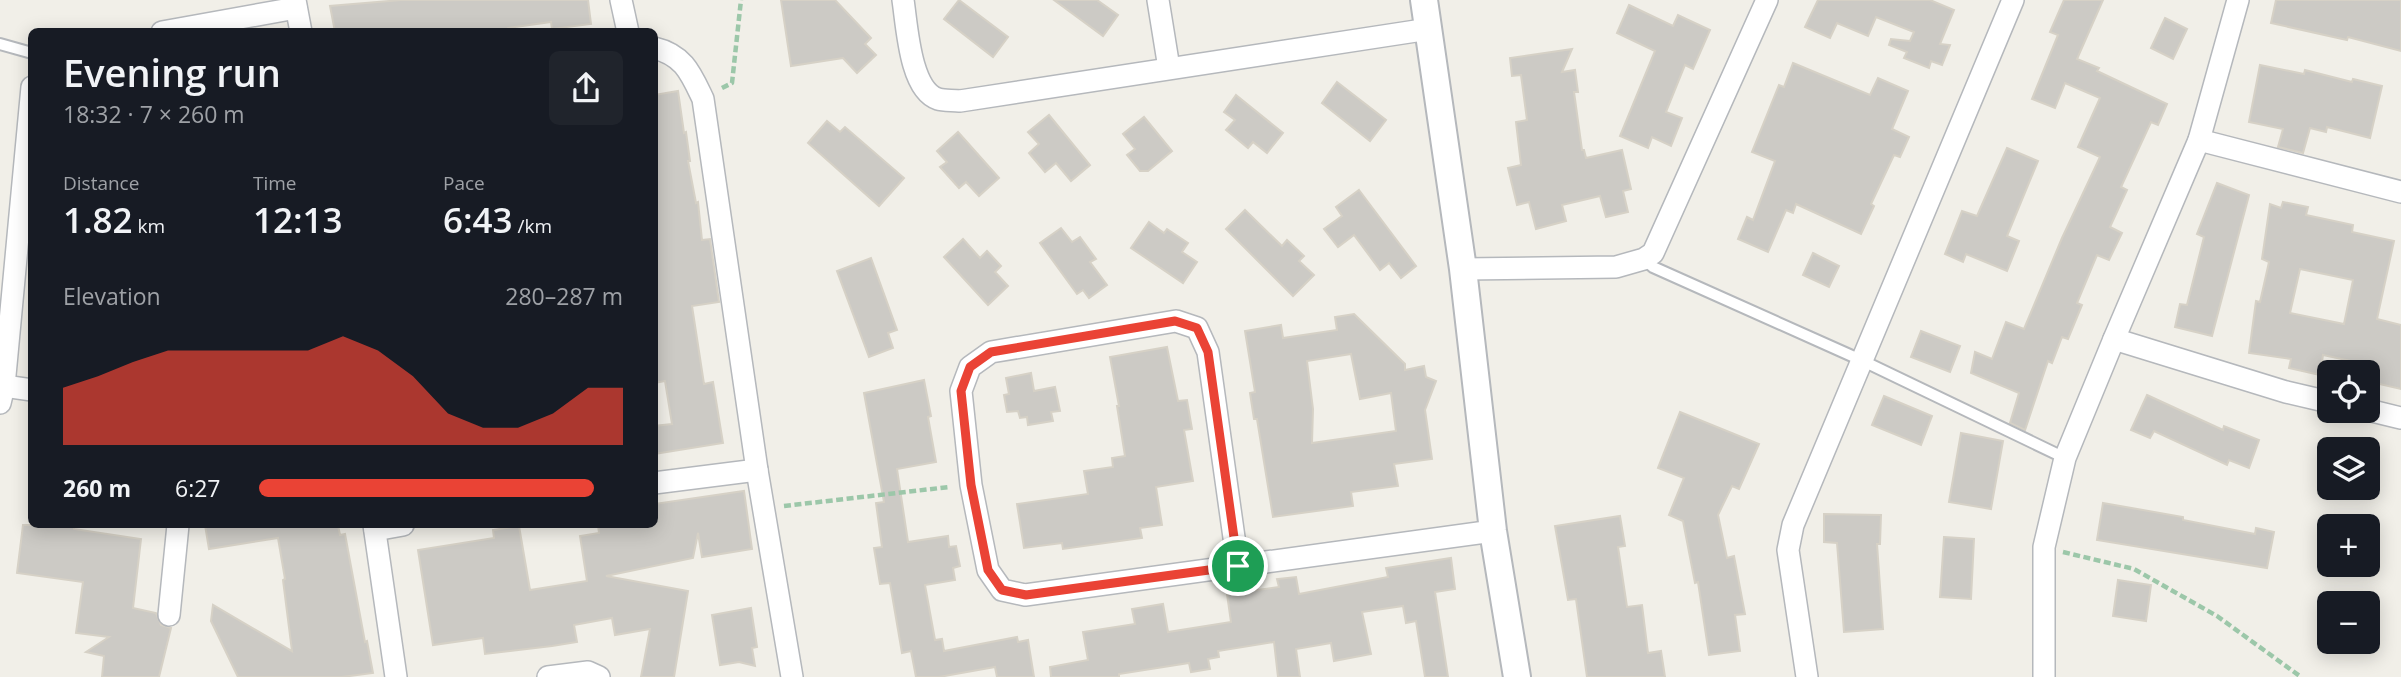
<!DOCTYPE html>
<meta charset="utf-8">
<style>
:root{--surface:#171b24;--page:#20242c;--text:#f1f3f6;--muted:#9ea1a6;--accent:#ea4335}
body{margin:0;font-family:"Open Sans",sans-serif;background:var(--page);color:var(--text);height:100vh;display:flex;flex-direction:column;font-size:26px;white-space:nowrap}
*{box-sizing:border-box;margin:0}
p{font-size:23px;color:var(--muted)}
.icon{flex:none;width:38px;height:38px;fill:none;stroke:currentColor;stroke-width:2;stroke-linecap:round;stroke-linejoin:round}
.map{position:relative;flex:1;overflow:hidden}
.details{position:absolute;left:28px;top:28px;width:630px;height:500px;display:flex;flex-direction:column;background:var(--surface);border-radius:10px;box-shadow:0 4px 18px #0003}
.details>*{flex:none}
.tools{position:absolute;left:2317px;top:360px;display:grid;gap:14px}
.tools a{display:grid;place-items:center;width:63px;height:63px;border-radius:10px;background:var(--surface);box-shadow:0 4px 18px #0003;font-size:35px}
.pin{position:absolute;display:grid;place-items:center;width:60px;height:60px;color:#fff;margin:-30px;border:4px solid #fff;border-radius:50%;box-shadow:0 2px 7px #0007}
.round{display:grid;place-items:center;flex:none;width:74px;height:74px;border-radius:10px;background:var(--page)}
.overview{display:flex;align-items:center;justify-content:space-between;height:119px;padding:0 35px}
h1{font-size:38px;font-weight:600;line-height:52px}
.metrics{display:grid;grid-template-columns:repeat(3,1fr);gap:10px;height:119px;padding:7px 35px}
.metrics div{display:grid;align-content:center}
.metrics b{font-size:35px;font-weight:600}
.metrics small{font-size:19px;font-weight:400}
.metrics p{font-size:19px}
.chart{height:196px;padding:14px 35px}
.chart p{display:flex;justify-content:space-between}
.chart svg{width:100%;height:126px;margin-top:7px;fill:var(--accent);opacity:.7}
ul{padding:0 35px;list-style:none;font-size:23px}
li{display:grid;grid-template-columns:112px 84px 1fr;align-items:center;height:52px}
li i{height:18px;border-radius:9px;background:var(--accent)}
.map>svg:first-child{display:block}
.building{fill:#cccac5;stroke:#d6d1c6;stroke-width:2;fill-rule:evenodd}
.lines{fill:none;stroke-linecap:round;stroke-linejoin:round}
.service-casing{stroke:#b5b8bc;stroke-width:14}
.minor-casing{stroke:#b5b8bc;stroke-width:24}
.tertiary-casing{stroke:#b5b8bc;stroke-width:30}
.path{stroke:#9cc7a9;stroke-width:4.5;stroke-dasharray:7 3.5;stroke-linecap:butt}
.service{stroke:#fff;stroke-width:10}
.minor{stroke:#fff;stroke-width:21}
.tertiary{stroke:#fff;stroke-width:26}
.route-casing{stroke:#fff;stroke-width:14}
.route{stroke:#ea4335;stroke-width:9}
</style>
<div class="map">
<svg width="2401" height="677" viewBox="0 0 2401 677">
<rect width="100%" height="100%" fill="#f1efe8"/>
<!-- building -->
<g class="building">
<polygon points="401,0 588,0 591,24 552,29 551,22 508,28 508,32 335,32 330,6"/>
<polygon points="781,0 835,0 871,38 865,44 876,55 857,73 843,58 791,66"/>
<polygon points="959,0 1008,37 993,57 944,19"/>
<polygon points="1054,0 1097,0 1118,15 1103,36"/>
<polygon points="1818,0 1930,0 1954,10 1940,44 1950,45 1942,65 1931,61 1929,68 1904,58 1907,52 1889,45 1891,39 1910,41 1914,32 1876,17 1868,36 1837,23 1830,38 1805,27"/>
<polygon points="2064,0 2103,0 2077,59 2099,68 2097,71 2167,104 2158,125 2151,122 2121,187 2127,190 2110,227 2122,233 2109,260 2097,255 2077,303 2082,305 2068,339 2062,337 2052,363 2048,361 2025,430 2010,423 2019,393 1971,373 1975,352 1992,359 2006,322 2024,329 2062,238 2100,157 2078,147 2100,98 2065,83 2055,108 2032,99 2058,35 2050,32"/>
<polygon points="2276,0 2401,0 2401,51 2348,37 2347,40 2271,23"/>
<polygon points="1629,5 1673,26 1678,15 1710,30 1693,69 1685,65 1666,112 1682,118 1671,146 1652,137 1648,148 1620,136 1655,51 1617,33"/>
<polygon points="2165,18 2187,29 2173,59 2151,48"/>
<polygon points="1572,49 1562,72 1575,70 1578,92 1574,92 1582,150 1584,150 1586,158 1622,150 1631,189 1623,191 1628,212 1606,217 1600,196 1562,205 1566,221 1536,229 1529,202 1517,205 1508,168 1521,165 1516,122 1527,120 1521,75 1512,76 1510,58"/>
<polygon points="1793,63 1870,95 1878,78 1908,91 1892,129 1909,137 1900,157 1894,155 1871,204 1874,206 1861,234 1796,204 1793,213 1786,210 1768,252 1738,239 1747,217 1753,220 1775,161 1752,152 1779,85 1784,87"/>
<polygon points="2260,65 2304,74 2305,70 2352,82 2353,79 2382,86 2370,138 2327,127 2326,132 2310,128 2303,153 2278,147 2283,129 2249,122"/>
<polygon points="1337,82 1386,120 1370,141 1322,103"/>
<polygon points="678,91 684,133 686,132 690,161 688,161 696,203 698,202 702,240 710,239 719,302 692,306 704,384 713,382 723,443 654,454 654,426 672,424 665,381 654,383 654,95"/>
<polygon points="1236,95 1283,133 1267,153 1253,142 1248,148 1226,130 1235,120 1224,112"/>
<polygon points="1049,115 1090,165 1071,181 1056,163 1045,172 1029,153 1039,144 1028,132"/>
<polygon points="1144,117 1172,151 1148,171 1140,171 1127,155 1135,149 1123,134"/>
<polygon points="827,121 840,132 845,127 904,178 879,206 808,143"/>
<polygon points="958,132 999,178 979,196 966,182 959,188 940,167 947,162 937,151"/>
<polygon points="2007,148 2038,161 2007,236 2019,241 2007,271 1966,254 1963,262 1945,254 1962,211 1977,216"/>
<polygon points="2217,183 2249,195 2212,336 2175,327 2180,304 2187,305 2204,237 2197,234"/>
<polygon points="1359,190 1416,266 1401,278 1389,263 1380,270 1354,235 1338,247 1324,229 1342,216 1336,207"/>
<path d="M 2283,202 L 2308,207 L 2306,215 L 2353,225 L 2352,232 L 2394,241 L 2377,319 L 2401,325 L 2401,389 L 2371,382 L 2374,366 L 2323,355 L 2320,375 L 2289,368 L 2291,359 L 2249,353 L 2256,301 L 2260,302 L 2269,262 L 2262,259 L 2270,204 L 2281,208 ZM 2300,269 L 2353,280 L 2344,324 L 2290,313 Z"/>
<polygon points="1245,210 1282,246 1287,240 1304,256 1299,261 1314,275 1293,296 1226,229"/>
<polygon points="1149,222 1164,233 1167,229 1188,243 1182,252 1197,262 1183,283 1131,248"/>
<polygon points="1061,228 1072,242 1080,237 1096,259 1090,262 1107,285 1089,298 1083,290 1077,294 1040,243"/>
<polygon points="963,239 980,258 987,251 1001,266 995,272 1008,286 988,305 944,257"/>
<polygon points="1813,253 1839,266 1829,287 1803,275"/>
<polygon points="871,258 897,330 888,333 893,348 869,357 837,271"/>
<path d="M 1354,314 L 1405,364 L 1405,370 L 1424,366 L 1426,377 L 1436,381 L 1425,410 L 1432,459 L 1394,464 L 1398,486 L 1351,492 L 1353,506 L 1273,517 L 1257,419 L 1254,419 L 1250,393 L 1255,392 L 1245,331 L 1281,325 L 1283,338 L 1337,330 L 1335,317 ZM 1351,354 L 1360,399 L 1391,393 L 1396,431 L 1312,443 L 1313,409 L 1307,361 Z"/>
<polygon points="1921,331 1960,346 1950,372 1911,357"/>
<polygon points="1167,347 1178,401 1187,400 1192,429 1184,430 1193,481 1156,487 1162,525 1140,528 1142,538 1063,549 1062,543 1024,548 1017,504 1088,494 1084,471 1113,467 1112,458 1125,456 1117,406 1119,406 1110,357"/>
<polygon points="1031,373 1034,391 1055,387 1060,411 1051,412 1053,421 1028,425 1027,417 1020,418 1018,411 1007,412 1004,395 1009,394 1006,378"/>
<polygon points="924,380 931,416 928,417 936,462 897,469 908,542 948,536 949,547 956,546 960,566 953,568 955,580 925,585 935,640 942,639 944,651 1017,637 1018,642 1028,640 1034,677 997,677 995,667 939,677 916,677 911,651 902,653 890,583 880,584 874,548 882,547 876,503 884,502 864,393"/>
<polygon points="2147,395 2223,430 2224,426 2259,440 2249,468 2229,460 2227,465 2154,431 2150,438 2131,430"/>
<polygon points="1884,396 1932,416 1921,445 1872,425"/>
<polygon points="1680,412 1759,444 1739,489 1732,486 1718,515 1727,558 1734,556 1745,614 1735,615 1740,651 1709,655 1698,582 1695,583 1683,521 1669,515 1684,478 1658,468"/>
<polygon points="1961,433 2003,441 1991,509 1949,502"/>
<polygon points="744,491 752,549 702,557 698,533 693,558 606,576 688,591 674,677 641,677 650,629 615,635 612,618 574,625 577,642 552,646 485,654 483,638 433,645 418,550 494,538 493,530 519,526 530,590 587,581 580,536 599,533 598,525 654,525 654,504"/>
<polygon points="2103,503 2183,517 2183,520 2255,534 2256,528 2274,532 2267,568 2097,540"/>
<polygon points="1824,514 1881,515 1880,544 1877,544 1883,629 1844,632 1837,543 1824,542"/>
<polygon points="1620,516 1625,546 1618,547 1627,607 1642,605 1648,653 1661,651 1665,677 1587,677 1576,599 1568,600 1555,526"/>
<polygon points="23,525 74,525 74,529 141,539 133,608 156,613 161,625 171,628 159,677 102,677 104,656 86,652 109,637 76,633 83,582 17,573"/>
<polygon points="205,525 338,525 340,535 345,534 365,642 367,641 373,673 342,677 238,677 211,621 213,605 292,651 283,580 285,579 278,538 209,549"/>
<polygon points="1944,537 1974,539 1971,599 1940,597"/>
<polygon points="1451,558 1455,589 1435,592 1448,677 1425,677 1416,621 1406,623 1403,606 1362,612 1371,654 1334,661 1331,643 1296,649 1300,677 1278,677 1274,642 1218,651 1219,657 1208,659 1210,669 1191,672 1189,663 1119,674 1119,677 1051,677 1050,667 1088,660 1083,632 1135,624 1132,609 1163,604 1168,632 1231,622 1227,594 1279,587 1277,579 1296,577 1299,594 1388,577 1386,568"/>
<polygon points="2118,580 2151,585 2146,621 2113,616"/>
<polygon points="751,608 757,647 752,648 755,666 739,662 720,665 712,615"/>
</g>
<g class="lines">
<defs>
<g id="service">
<polyline points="0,44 32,53"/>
<polyline points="1644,259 1653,267 1861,360 2065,458"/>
</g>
<g id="minor">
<polyline points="295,0 301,32"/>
<polyline points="621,0 628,32"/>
<path d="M 903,0 C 907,26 910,90 938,99 C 944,101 953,100 960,101 L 1429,29"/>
<polyline points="1158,0 1169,68"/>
<polyline points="162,32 296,8"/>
<path d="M 654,48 C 684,55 691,74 703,99 L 757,470 L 792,677"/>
<polyline points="2199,140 2401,192"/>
<polyline points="1463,269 1616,267 1644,259 1653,253 1767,0"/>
<polyline points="2114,339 2286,392 2329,402"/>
<polyline points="4,386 32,390"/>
<polyline points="0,403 4,386 32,87"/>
<polyline points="2368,410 2401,418"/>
<polyline points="654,483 757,470"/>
<polyline points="374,525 396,677"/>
<polyline points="375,530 403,525"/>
<polyline points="1238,566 1208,352 1197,328 1176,321 991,352 970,367 961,391 971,485 988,570 1002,590 1025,595 1493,531"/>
<polyline points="169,615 178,525"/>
<polyline points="548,677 588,672 599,677"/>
<polyline points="1807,677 1788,550 1793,525 2013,0"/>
<polyline points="2044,677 2044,547 2065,458 2114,339 2199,140 2238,0"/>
</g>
<polyline id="tertiary" points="1424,0 1463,269 1493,531 1517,677"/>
</defs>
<!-- service casing -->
<use href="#service" class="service-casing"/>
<!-- minor casing -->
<use href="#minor" class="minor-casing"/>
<!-- tertiary casing -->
<use href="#tertiary" class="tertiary-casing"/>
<!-- path -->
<g class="path">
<polyline points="722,88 732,83 741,0"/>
<polyline points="784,506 949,487"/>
<polyline points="2063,552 2134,569 2217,616 2301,677"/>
</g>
<!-- service -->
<use href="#service" class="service"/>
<!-- minor -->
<use href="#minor" class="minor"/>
<!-- tertiary -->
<use href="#tertiary" class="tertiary"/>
</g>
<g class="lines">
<defs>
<polygon id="route" points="1175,321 1197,328 1208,352 1238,566 1026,595 1002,590 988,570 971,485 961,391 970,367 991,352"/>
</defs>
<!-- route casing -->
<use href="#route" class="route-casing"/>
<!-- route -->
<use href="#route" class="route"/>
</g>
</svg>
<div class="tools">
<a><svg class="icon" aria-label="locate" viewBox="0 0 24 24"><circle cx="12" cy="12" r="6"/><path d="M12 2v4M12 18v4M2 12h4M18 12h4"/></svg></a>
<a><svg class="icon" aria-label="layers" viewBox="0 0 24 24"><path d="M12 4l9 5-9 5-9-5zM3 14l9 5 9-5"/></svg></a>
<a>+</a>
<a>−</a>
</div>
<div class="pin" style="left:1238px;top:566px;background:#1e9e55"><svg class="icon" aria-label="arrive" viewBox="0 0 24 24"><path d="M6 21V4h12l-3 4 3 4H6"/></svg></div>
<section class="details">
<div class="overview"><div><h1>Evening run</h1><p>18:32 · 7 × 260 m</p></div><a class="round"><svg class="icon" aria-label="share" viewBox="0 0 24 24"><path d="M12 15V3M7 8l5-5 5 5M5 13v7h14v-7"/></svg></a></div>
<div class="metrics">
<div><p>Distance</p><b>1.82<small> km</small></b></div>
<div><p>Time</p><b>12:13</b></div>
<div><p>Pace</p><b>6:43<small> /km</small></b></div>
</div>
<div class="chart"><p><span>Elevation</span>280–287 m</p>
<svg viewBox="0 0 160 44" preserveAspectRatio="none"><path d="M0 44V24L10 20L20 15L30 11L40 11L50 11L60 11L70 11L80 6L90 11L100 20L110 33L120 38L130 38L140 33L150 24L160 24V44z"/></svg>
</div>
<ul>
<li><b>260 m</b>6:27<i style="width:92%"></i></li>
</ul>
</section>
</div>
